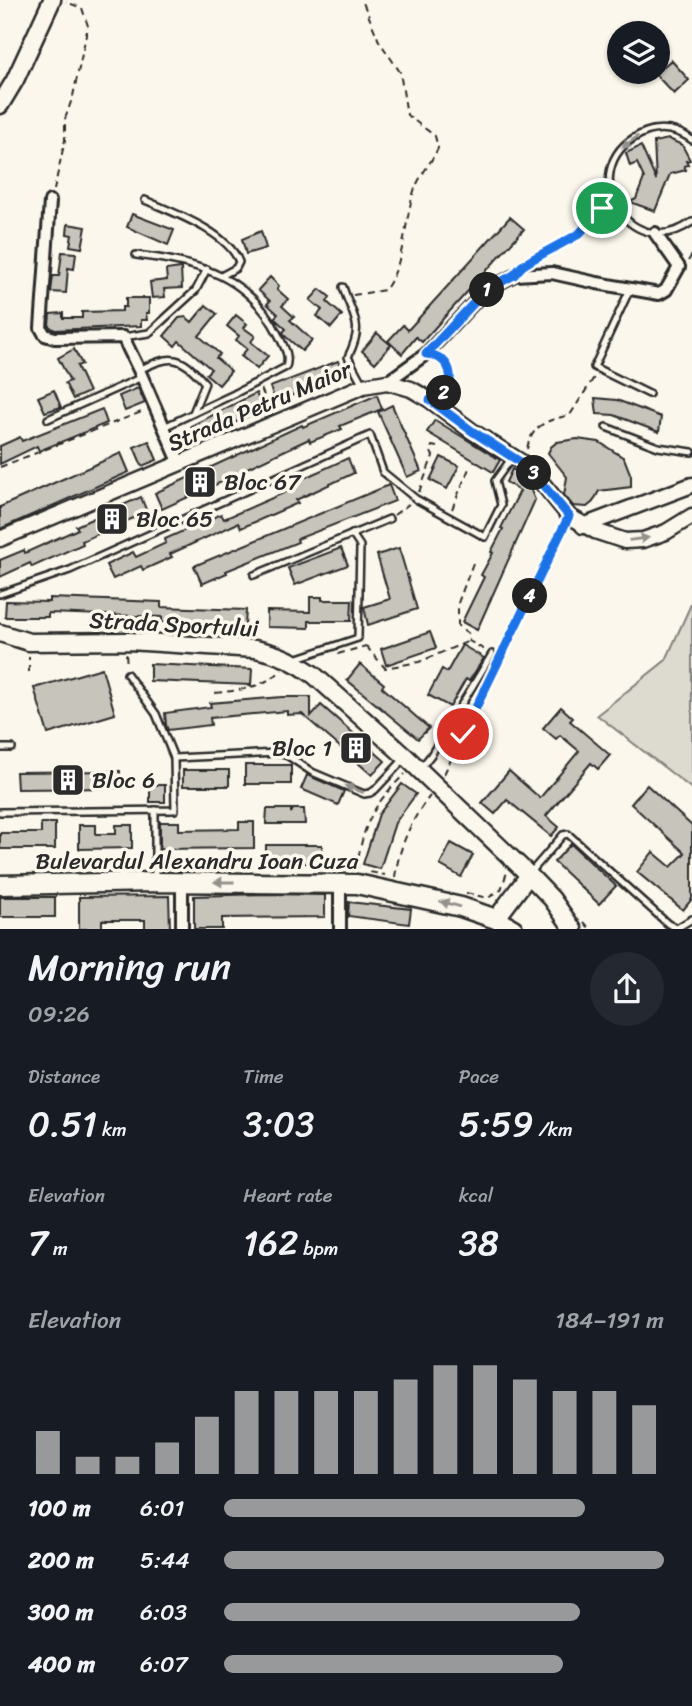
<!DOCTYPE html>
<meta charset="utf-8">
<style>
:root{--surface:#171b24;--page:#242831;--text:#f1f3f6;--muted:#9ea1a6;--accent:#98999b}
body{margin:0;font-family:Sriracha,sans-serif;background:var(--page);color:var(--text);height:100vh;display:flex;flex-direction:column;font-size:26px;white-space:nowrap}
*{box-sizing:border-box;margin:0}
p{font-size:23px;color:var(--muted)}
.icon{flex:none;width:38px;height:38px;fill:none;stroke:currentColor;stroke-width:2;stroke-linecap:round;stroke-linejoin:round}
.map{position:relative;height:929px;overflow:hidden}
.drawer{display:flex;flex-direction:column;background:var(--surface);flex:1}
.drawer>*{flex:none}
.fabs{position:absolute;left:607px;top:21px;display:grid;gap:14px}
.fabs a{display:grid;place-items:center;width:63px;height:63px;border-radius:50%;background:var(--surface);box-shadow:0 2px 5px #0004;font-size:35px}
.pin{position:absolute;display:grid;place-items:center;width:60px;height:60px;color:#fff;margin:-30px;border:4px solid #fff;border-radius:50%;box-shadow:0 2px 7px #0007}
.km{position:absolute;width:35px;height:35px;margin:-18px;border-radius:50%;background:#222;color:#fff;font-size:19px;line-height:35px;text-align:center}
.round{display:grid;place-items:center;flex:none;width:74px;height:74px;border-radius:37px;background:var(--page)}
.head{display:flex;align-items:center;justify-content:space-between;height:119px;padding:0 28px}
h1{font-size:38px;font-weight:600;line-height:52px}
.metrics{display:grid;grid-template-columns:repeat(3,1fr);gap:10px;height:119px;padding:7px 28px}
.metrics div{display:grid;align-content:center}
.metrics b{font-size:35px;font-weight:600}
.metrics small{font-size:19px;font-weight:400}
.metrics p{font-size:19px}
.chart{height:196px;padding:14px 28px}
.chart p{display:flex;justify-content:space-between}
.chart svg{width:100%;height:126px;margin-top:7px;stroke:var(--accent);stroke-width:6}
ul{padding:0 28px;list-style:none;font-size:23px}
li{display:grid;grid-template-columns:112px 84px 1fr;align-items:center;height:52px}
li i{height:18px;border-radius:9px;background:var(--accent)}
.map>svg:first-child{display:block}
.green{fill:#dddad0;stroke:#84827e;stroke-width:2}
.building{fill:#c7c4bc;stroke:#2b2b2b;stroke-width:2}
.lines{fill:none;stroke-linecap:round;stroke-linejoin:round}
.service-casing{stroke:#2b2b2b;stroke-width:10}
.minor-casing{stroke:#2b2b2b;stroke-width:16}
.tertiary-casing{stroke:#2b2b2b;stroke-width:19}
.secondary-casing{stroke:#2b2b2b;stroke-width:21}
.primary-casing{stroke:#2b2b2b;stroke-width:23}
.path{stroke:#2b2b2b;stroke-width:2;stroke-dasharray:7 5;stroke-linecap:butt}
.service{stroke:#fbf7ec;stroke-width:5}
.minor{stroke:#fbf7ec;stroke-width:10}
.tertiary{stroke:#fbf7ec;stroke-width:14}
.secondary{stroke:#fbf7ec;stroke-width:16}
.primary{stroke:#fbf7ec;stroke-width:18}
.oneway{fill:#93918c}
.route-casing{stroke:#fff;stroke-width:14}
.route{stroke:#1a73e8;stroke-width:9}
.labels{text-anchor:middle;stroke-width:7;stroke-linejoin:round;paint-order:stroke}
.street-label{font-size:23px;fill:#2b2b2b;stroke:#fbf7ec}
.poi-label{font-size:23px;fill:#2b2b2b;stroke:#fbf7ec;text-anchor:start}
</style>
<div class="map">
<svg width="692" height="929" viewBox="0 0 692 929">
<rect width="100%" height="100%" fill="#fbf7ec"/>
<filter id="ink" filterUnits="userSpaceOnUse"><feTurbulence type="fractalNoise" baseFrequency=".0143" numOctaves="2"/><feDisplacementMap in="SourceGraphic" scale="14" xChannelSelector="R" yChannelSelector="G"/><feConvolveMatrix kernelMatrix="1 2 1 2 8 2 1 2 1" color-interpolation-filters="sRGB"/></filter>
<g filter="url(#ink)">
<!-- green -->
<polygon class="green" points="692,602 692,789 597,715 666,660"/>
<!-- building -->
<g class="building">
<polygon points="671,60 689,80 674,94 655,74"/>
<polygon points="669,139 682,145 690,160 686,161 688,165 684,166 686,170 670,174 655,211 630,202 636,199 644,178 637,163 630,166 626,153 641,146 656,180 654,142"/>
<polygon points="132,214 174,230 168,245 127,227"/>
<polygon points="510,217 524,229 422,342 416,337 402,354 388,341 403,325 408,330"/>
<polygon points="68,224 86,227 82,248 70,246 72,235 67,234"/>
<polygon points="261,231 266,248 246,254 242,239"/>
<polygon points="62,252 76,253 74,269 68,268 66,293 51,292 53,276 59,276"/>
<polygon points="181,268 182,288 164,289 165,297 152,298 150,282 167,280 166,270"/>
<polygon points="270,277 279,286 277,289 288,299 282,306 294,317 290,320 312,340 302,351 285,336 283,332 286,329 274,318 278,314 267,304 270,301 258,290"/>
<polygon points="320,289 330,297 327,302 342,315 331,328 317,316 322,310 310,300"/>
<polygon points="126,298 149,298 149,313 146,313 147,320 141,320 141,326 55,330 49,326 50,314 63,313 63,318 82,318 82,312 122,311 122,307 126,307"/>
<polygon points="206,305 217,314 199,336 220,354 216,358 231,371 219,385 206,374 211,369 179,341 175,346 164,336 179,318 186,317 192,322"/>
<polygon points="236,315 247,324 244,328 255,336 251,342 268,356 257,369 241,356 247,349 236,340 239,336 227,326"/>
<polygon points="377,333 391,345 375,363 362,351"/>
<polygon points="74,349 82,364 77,366 89,392 73,399 65,383 70,381 58,358"/>
<polygon points="338,361 344,374 276,402 270,387"/>
<polygon points="138,388 145,403 125,411 119,396"/>
<polygon points="54,390 61,407 45,412 38,397"/>
<polygon points="256,393 263,409 197,441 191,426"/>
<polygon points="377,395 382,409 340,426 342,429 310,442 309,439 245,469 246,471 162,509 155,493 302,425 303,427"/>
<polygon points="595,398 617,400 661,417 659,432 614,415 597,414"/>
<polygon points="392,405 421,471 407,477 378,412"/>
<polygon points="102,409 107,423 39,451 37,446 0,464 0,446 20,437 22,441"/>
<polygon points="435,420 500,460 493,472 427,432"/>
<polygon points="577,439 599,442 624,458 631,476 631,487 599,491 593,502 587,507 573,506 564,495 567,477 548,453 551,447 557,442"/>
<polygon points="149,441 157,460 142,466 134,447"/>
<polygon points="121,453 129,472 0,529 0,507"/>
<polygon points="441,457 459,466 447,489 430,480"/>
<polygon points="348,458 354,473 296,500 298,503 241,528 238,523 170,554 172,557 143,570 141,566 113,579 106,565 133,552 136,557 166,543 165,539 221,514 224,519 293,489 291,484"/>
<polygon points="512,469 526,478 535,500 477,630 462,622 484,577 481,575 493,553 491,552 503,529 501,528 520,491 506,482"/>
<polygon points="389,485 395,501 297,539 298,542 226,571 227,573 202,584 194,566"/>
<polygon points="141,497 147,512 82,541 83,544 32,567 30,563 0,577 0,560 24,550 25,553 78,529 76,526"/>
<polygon points="341,548 348,565 295,585 288,568"/>
<polygon points="399,548 417,609 368,625 364,607 390,599 377,555"/>
<polygon points="310,597 322,597 322,600 352,600 351,621 309,621 309,628 267,627 267,611 310,612"/>
<polygon points="49,598 161,602 161,607 246,610 245,625 162,622 162,617 48,613 48,617 5,617 6,601 49,602"/>
<polygon points="430,632 436,648 386,665 381,649"/>
<polygon points="462,645 484,658 469,681 466,679 450,707 428,695 442,669 447,672"/>
<polygon points="150,664 252,669 251,685 150,681"/>
<polygon points="360,664 384,684 382,687 429,728 418,739 347,680"/>
<polygon points="102,668 115,714 48,734 34,688"/>
<polygon points="282,697 311,697 311,716 321,705 385,761 372,775 302,714 287,715 287,711 210,718 211,725 168,730 166,725 165,713 211,707 210,703"/>
<polygon points="561,707 573,718 570,721 610,755 598,769 591,763 546,816 559,827 551,836 507,800 495,814 482,803 509,771 540,798 579,751 560,735 556,739 543,728"/>
<rect x="245" y="765" width="46" height="19"/>
<rect x="183" y="770" width="46" height="16"/>
<polygon points="120,771 120,788 17,789 16,772"/>
<polygon points="307,775 344,791 338,805 301,789"/>
<polygon points="402,784 416,794 395,823 380,869 363,864 379,814"/>
<rect x="150" y="785" width="15" height="17"/>
<polygon points="647,785 692,826 692,899 683,910 637,872 653,852 671,867 685,853 631,804"/>
<polygon points="267,809 291,809 291,813 293,809 304,809 305,824 266,824"/>
<polygon points="160,822 179,822 179,830 239,829 239,822 254,822 254,848 160,849"/>
<polygon points="41,823 55,823 55,849 0,849 0,833 41,833"/>
<polygon points="79,825 96,825 96,834 116,834 116,825 132,825 132,848 79,849"/>
<polygon points="451,843 473,855 461,877 440,865"/>
<polygon points="571,844 616,886 599,904 554,862"/>
<rect x="266" y="845" width="56" height="18"/>
<polygon points="267,894 325,895 325,917 222,918 222,929 194,929 194,896"/>
<polygon points="169,896 170,929 145,929 145,920 102,920 102,929 79,929 79,897"/>
<rect x="0" y="897" width="55" height="20"/>
<polygon points="349,902 411,909 409,924 348,916"/>
</g>
<g class="lines">
<defs>
<g id="service">
<path d="M 692,140 C 679,130 661,126 646,132 C 569,162 628,268 692,222"/>
<path d="M 145,200 C 172,212 228,232 239,262 L 236,268 L 223,275"/>
<path d="M 136,255 C 198,262 250,276 279,336 C 284,347 290,355 286,367 L 234,394 L 164,427"/>
<path d="M 343,287 C 353,319 365,323 348,357 L 362,383"/>
<polyline points="630,289 594,367 649,394"/>
<polyline points="123,337 149,333 196,290 207,269"/>
<path d="M 428,354 C 455,357 458,389 433,399"/>
<path d="M 139,370 C 172,354 180,355 205,383 L 193,413"/>
<polyline points="48,419 142,377"/>
<polyline points="606,427 658,447 692,452"/>
<polyline points="254,575 389,519"/>
<polyline points="0,594 70,570 370,435 383,472 416,499 485,537 501,505 495,481 511,459"/>
<polyline points="295,659 358,638 360,546 352,534"/>
<polyline points="0,748 12,748"/>
<polyline points="174,758 278,753 288,756 312,772 364,794 370,793 375,790 404,759"/>
<polyline points="420,769 431,755 492,654"/>
<polyline points="155,810 155,879"/>
<polyline points="0,812 175,810 174,758 156,714 127,674"/>
<polyline points="531,872 563,835 568,834 668,924 677,928 692,919"/>
</g>
<g id="minor">
<polyline points="50,201 41,328 45,335 55,338 123,337 139,370 180,464"/>
<polyline points="387,382 426,354 486,290 515,275 552,273 597,283 659,294 666,290 679,267 655,233"/>
<polyline points="182,929 182,882"/>
<polyline points="340,929 340,883"/>
</g>
<g id="tertiary">
<polyline points="583,526 692,485"/>
<polyline points="0,539 363,386 387,382 411,389 430,400 472,431 529,467 569,516 595,531 625,541 643,540 666,532 692,516"/>
</g>
<g id="secondary">
<polyline points="0,105 15,80 52,0"/>
<path d="M 0,633 L 29,642 L 129,641 L 255,649 C 277,653 295,661 314,675 L 406,757 L 529,875 L 552,899 L 573,929"/>
<polyline points="496,919 529,875"/>
</g>
<polyline id="primary" points="0,885 155,882 357,884 461,907 496,919 513,929"/>
</defs>
<!-- service casing -->
<use href="#service" class="service-casing"/>
<!-- minor casing -->
<use href="#minor" class="minor-casing"/>
<!-- tertiary casing -->
<use href="#tertiary" class="tertiary-casing"/>
<!-- secondary casing -->
<use href="#secondary" class="secondary-casing"/>
<!-- primary casing -->
<use href="#primary" class="primary-casing"/>
<!-- path -->
<g class="path">
<polyline points="54,190 65,140 65,119 73,96 88,26 82,8 66,2"/>
<polyline points="688,261 692,255"/>
<polyline points="525,264 579,234 607,204"/>
<path d="M 353,295 L 385,290 C 405,263 404,223 414,191 C 419,176 432,162 438,148 L 435,136 L 407,115 L 400,72 L 379,41 L 362,0"/>
<polyline points="261,389 272,412"/>
<path d="M 527,449 C 532,424 548,420 570,415 L 595,376"/>
<polyline points="0,467 144,411"/>
<polyline points="419,492 433,456 430,450 432,446 437,447"/>
<polyline points="452,509 470,466"/>
<polyline points="394,515 409,504"/>
<polyline points="473,563 458,603 458,626 468,633 469,641 487,651"/>
<polyline points="366,646 385,668 419,662 469,641"/>
<polyline points="126,654 127,666"/>
<polyline points="338,654 366,646"/>
<polyline points="29,672 29,656"/>
<path d="M 215,693 C 241,690 262,688 282,670"/>
<polyline points="444,774 564,527"/>
<path d="M 357,869 C 362,826 373,804 405,774"/>
<polyline points="370,872 385,875"/>
<path d="M 395,877 C 399,848 411,819 430,796"/>
<polyline points="466,893 488,898 501,890 507,872"/>
<polyline points="584,922 590,929"/>
</g>
<!-- service -->
<use href="#service" class="service"/>
<!-- minor -->
<use href="#minor" class="minor"/>
<!-- tertiary -->
<use href="#tertiary" class="tertiary"/>
<!-- secondary -->
<use href="#secondary" class="secondary"/>
<!-- primary -->
<use href="#primary" class="primary"/>
</g>
<!-- one-way arrows -->
<defs><path id="oneway-solid" d="M-6-.8H1V-3.2L6.5 0L1 3.2V.8H-6Z" transform="scale(1.75)"/></defs>
<g class="oneway">
<use href="#oneway-solid" transform="translate(630 142) rotate(143)"/>
<use href="#oneway-solid" transform="translate(639 539) rotate(-8)"/>
<use href="#oneway-solid" transform="translate(354 789) rotate(-159)"/>
<use href="#oneway-solid" transform="translate(224 882) rotate(180)"/>
<use href="#oneway-solid" transform="translate(450 904) rotate(-166)"/>
</g>
</g>
<g class="lines" filter="url(#ink)">
<defs>
<path id="route" d="M 463,734 L 569,516 L 528,467 L 472,431 L 430,400 C 459,392 456,356 426,354 L 486,290 L 514,275 L 522,266 L 533,259 L 579,234 L 602,208"/>
</defs>
<!-- route casing -->
<use href="#route" class="route-casing"/>
<!-- route -->
<use href="#route" class="route"/>
</g>
<!-- icons -->
<defs>
<symbol id="building-square" viewBox="-11 -11 22 22"><rect x="-9" y="-9" width="18" height="18" rx="4" fill="#2b2b2b" stroke="#fbf7ec"/><path d="M-4-6H4V6H1V3H-1V6H-4ZM-2.5-4.3h1.7v1.8h-1.7ZM.8-4.3h1.7v1.8H.8ZM-2.5-1h1.7V.8h-1.7ZM.8-1h1.7V.8H.8Z" fill="#fff"/></symbol>
</defs>
<g fill-rule="evenodd">
<use href="#building-square" x="181" y="463" width="38" height="38"/>
<use href="#building-square" x="93" y="500" width="38" height="38"/>
<use href="#building-square" x="337" y="729" width="38" height="38"/>
<use href="#building-square" x="49" y="761" width="38" height="38"/>
</g>
<g class="labels">
<!-- street labels -->
<g class="street-label">
<text transform="translate(259 406) rotate(-23)" y="8">Strada Petru Maior</text>
<text transform="translate(174 624) rotate(3)" y="8">Strada Sportului</text>
<text x="197" y="869">Bulevardul Alexandru Ioan Cuza</text>
</g>
<!-- poi labels -->
<g class="poi-label">
<text x="224" y="490">Bloc 67</text>
<text x="136" y="527">Bloc 65</text>
<text x="332" y="756" text-anchor="end">Bloc 1</text>
<text x="92" y="788">Bloc 6</text>
</g>
</g>
</svg>
<div class="fabs">
<a><svg class="icon" aria-label="layers" viewBox="0 0 24 24"><path d="M12 4l9 5-9 5-9-5zM3 14l9 5 9-5"/></svg></a>
</div>
<div class="pin" style="left:602px;top:208px;background:#1e9e55"><svg class="icon" aria-label="arrive" viewBox="0 0 24 24"><path d="M6 21V4h12l-3 4 3 4H6"/></svg></div>
<div class="pin" style="left:463px;top:734px;background:#d93025"><svg class="icon" aria-label="check" viewBox="0 0 24 24"><path d="M5 12l5 5 9-10"/></svg></div>
<b class="km" style="left:487px;top:290px">1</b>
<b class="km" style="left:444px;top:393px">2</b>
<b class="km" style="left:534px;top:473px">3</b>
<b class="km" style="left:530px;top:596px">4</b>
</div>
<section class="drawer">
<div class="head"><div><h1>Morning run</h1><p>09:26</p></div><a class="round"><svg class="icon" aria-label="share" viewBox="0 0 24 24"><path d="M12 15V3M7 8l5-5 5 5M5 13v7h14v-7"/></svg></a></div>
<div class="metrics">
<div><p>Distance</p><b>0.51<small> km</small></b></div>
<div><p>Time</p><b>3:03</b></div>
<div><p>Pace</p><b>5:59<small> /km</small></b></div>
</div>
<div class="metrics">
<div><p>Elevation</p><b>7<small> m</small></b></div>
<div><p>Heart rate</p><b>162<small> bpm</small></b></div>
<div><p>kcal</p><b>38</b></div>
</div>
<div class="chart"><p><span>Elevation</span>184–191 m</p>
<svg viewBox="0 0 160 44" preserveAspectRatio="none"><path d="M5 44V29M15 44V38M25 44V38M35 44V33M45 44V24M55 44V15M65 44V15M75 44V15M85 44V15M95 44V11M105 44V6M115 44V6M125 44V11M135 44V15M145 44V15M155 44V20"/></svg>
</div>
<ul>
<li><b>100 m</b>6:01<i style="width:82%"></i></li>
<li><b>200 m</b>5:44<i style="width:100%"></i></li>
<li><b>300 m</b>6:03<i style="width:81%"></i></li>
<li><b>400 m</b>6:07<i style="width:77%"></i></li>
</ul>
</section>
